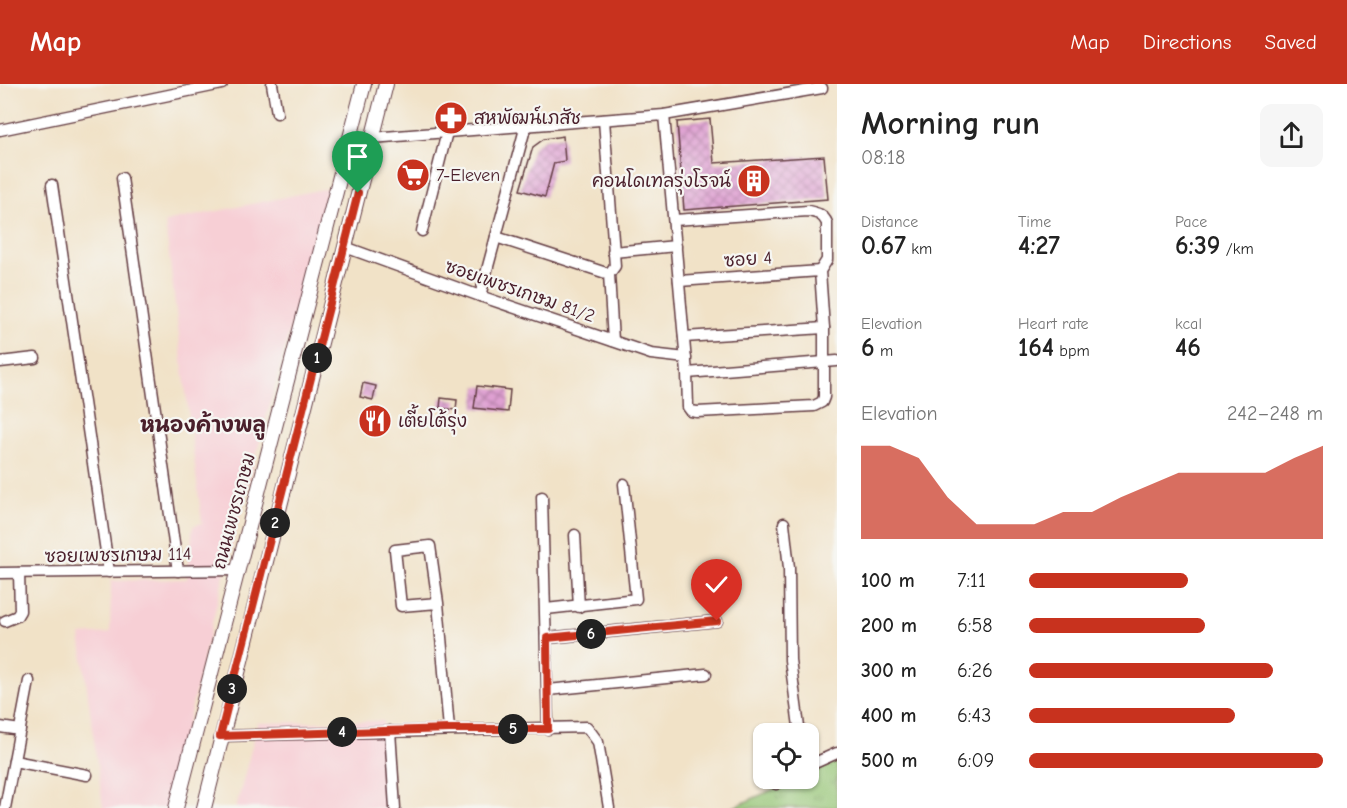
<!DOCTYPE html>
<meta charset="utf-8">
<style>
:root{--surface:#fff;--page:#f6f6f6;--text:#222;--muted:#767676;--accent:#c8321e}
body{margin:0;font-family:"Comic Neue","Playpen Sans Thai",sans-serif;background:var(--page);color:var(--text);height:100vh;display:flex;flex-direction:column;font-size:22px;white-space:nowrap}
*{box-sizing:border-box;margin:0}
p{font-size:20px;color:var(--muted)}
.icon{flex:none;width:33px;height:33px;fill:none;stroke:currentColor;stroke-width:2;stroke-linecap:round;stroke-linejoin:round}
.map{position:relative;flex:1;overflow:hidden}
.side{display:flex;flex-direction:column;background:var(--surface);width:510px}
.side>*{flex:none}
.tools{position:absolute;left:753px;top:639px;display:grid;gap:12px}
.tools a{display:grid;place-items:center;width:66px;height:66px;border-radius:12px;background:var(--surface);box-shadow:0 2px 4px #0004;font-size:30px}
.pin{position:absolute;display:grid;place-items:center;width:51px;height:51px;color:#fff;margin:-62px -26px;border-radius:50% 50% 50% 0;rotate:-45deg;box-shadow:0 0 6px #0007}
.pin .icon{rotate:45deg}
.km{position:absolute;width:30px;height:30px;margin:-15px;border-radius:50%;background:#222;color:#fff;font-size:16px;line-height:30px;text-align:center}
.round{display:grid;place-items:center;flex:none;width:63px;height:63px;border-radius:12px;background:var(--page)}
.overview{display:flex;align-items:center;justify-content:space-between;height:102px;padding:0 24px}
h1{font-size:33px;font-weight:700;line-height:45px}
.figures{display:grid;grid-template-columns:repeat(3,1fr);gap:9px;height:102px;padding:6px 24px}
.figures div{display:grid;align-content:center}
.figures b{font-size:26px;font-weight:700}
.figures small{font-size:16px;font-weight:400}
.figures p{font-size:16px}
.chart{height:168px;padding:12px 24px}
.chart p{display:flex;justify-content:space-between}
.chart svg{width:100%;height:108px;margin-top:6px;fill:var(--accent);opacity:.7}
ul{padding:0 24px;list-style:none;font-size:20px}
li{display:grid;grid-template-columns:96px 72px 1fr;align-items:center;height:45px}
li i{height:15px;border-radius:8px;background:var(--accent)}
header{display:flex;align-items:center;gap:36px;box-sizing:border-box;height:84px;padding:0 30px;background:var(--accent);color:#fff}
header strong{font-size:28px}
nav{display:flex;gap:33px;margin-inline-start:auto;font-size:21px}
main{display:flex;flex:1;min-height:0}
.map>svg:first-child{display:block}
.built{fill:#f7cfd5}
.grass{fill:url(#grass-tufts);stroke:#6f724f;stroke-width:1.5}
.building{fill:url(#building-cross-hatch)}
.lines{fill:none;stroke-linecap:round;stroke-linejoin:round}
.minor-casing{stroke:#633c42;stroke-width:13}
.major-casing{stroke:#633c42;stroke-width:16}
.minor{stroke:#fff;stroke-width:10}
.major{stroke:#fff;stroke-width:14}
.route-casing{stroke:#fff;stroke-width:12}
.route{stroke:#c8321e;stroke-width:8}
.labels{text-anchor:middle;stroke-width:4.5;stroke-linejoin:round;paint-order:stroke}
.poi-label{font-size:18px;fill:#4a1f2b;stroke:#f6f6f2;text-anchor:start}
.street-label{font-size:18px;fill:#4a1f2b;stroke:#f6f6f2}
.quarter-label{font-size:21px;font-weight:bold;fill:#4a1f2b;stroke:#f6f6f2}
</style>
<header>
<strong>Map</strong>
<nav><a>Map</a><a>Directions</a><a>Saved</a></nav>
</header>
<main>
<div class="map">
<svg width="837" height="724" viewBox="0 0 837 724">
<defs>
<pattern id="grass-tufts" width="24" height="20" patternUnits="userSpaceOnUse" patternTransform="scale(1.5)"><rect width="24" height="20" fill="#94c473"/><path d="M3 7l-1-3M5 7V3M7 7l1-3M15 17l-1-3M17 17v-4M19 17l1-3" fill="none" stroke="#7b9f5f"/></pattern>
<pattern id="building-cross-hatch" width="8" height="8" patternUnits="userSpaceOnUse" patternTransform="scale(1.5)"><rect width="8" height="8" fill="#dfa0d2"/><path d="M0 0l8 8M0 8l8-8" fill="none" stroke="#b782ab"/></pattern>
</defs>
<rect width="100%" height="100%" fill="#f6f6f2"/>
<filter id="ink" filterUnits="userSpaceOnUse"><feTurbulence type="fractalNoise" baseFrequency=".0167" numOctaves="2"/><feDisplacementMap in="SourceGraphic" scale="12" xChannelSelector="R" yChannelSelector="G"/><feConvolveMatrix kernelMatrix="1 2 1 2 8 2 1 2 1" color-interpolation-filters="sRGB"/></filter>
<filter id="wash" filterUnits="userSpaceOnUse"><feTurbulence type="fractalNoise" baseFrequency=".008" numOctaves="4" result="noise"/><feDisplacementMap in="SourceGraphic" scale="24" xChannelSelector="R" yChannelSelector="G"/><feGaussianBlur stdDeviation="1.35" result="paint"/><feColorMatrix in="noise" values="0 0 0 0 0 0 0 0 0 0 0 0 0 0 0 0 0 1.4 0 .05"/><feComposite in="paint" operator="in"/></filter>
<g filter="url(#wash)">
<rect width="100%" height="100%" fill="#f1e2c7"/>
<g class="built">
<polygon points="328,104 223,495 167,724 103,724 80,551 110,549 111,497 187,495 193,442 202,439 165,138"/>
<polygon points="383,637 389,724 236,724 258,639"/>
</g>
<polygon class="grass" points="837,675 837,724 732,724 796,695 808,694 809,689"/>
<g id="blocks">
<g class="building">
<polygon points="710,35 714,79 824,72 828,115 684,126 677,38"/>
<polygon points="563,52 565,77 554,79 545,113 520,106 533,63 544,55"/>
<polygon points="363,299 376,302 373,316 360,313"/>
<polygon points="477,302 510,306 508,328 474,324"/>
<polygon points="441,314 457,316 456,326 440,324"/>
</g>
</g>
</g>
<g filter="url(#ink)">
<use href="#blocks" fill-opacity="0" stroke="#633c42" stroke-width="1.5"/>
<g class="lines">
<defs>
<g id="minor">
<polyline points="272,0 277,29"/>
<path d="M664 31 687 289 688 323 691 327 697 328 814 322 822 318 824 313V244L820 187 827 176V139C823 130 817 129 808 127L674 136"/>
<polyline points="604,36 615,182 609,190 613,257"/>
<polyline points="0,46 222,0"/>
<polyline points="372,54 664,31 822,4"/>
<polyline points="122,94 178,487"/>
<polyline points="52,101 109,488"/>
<polyline points="422,147 447,48"/>
<polyline points="496,153 609,190"/>
<polyline points="345,163 480,212 651,270 686,274"/>
<polyline points="613,168 676,162"/>
<polyline points="679,197 820,187"/>
<polyline points="480,212 526,41"/>
<polyline points="684,253 824,244"/>
<polyline points="0,278 35,274"/>
<polyline points="687,289 837,277"/>
<polyline points="542,413 548,645"/>
<polyline points="784,439 789,484 790,576 800,650"/>
<polyline points="575,451 579,523"/>
<polyline points="0,489 237,486"/>
<polyline points="438,519 401,522 395,466 430,462 438,519 449,645"/>
<polyline points="546,525 636,515 624,400"/>
<polyline points="5,537 17,532 20,527 19,489"/>
<polyline points="547,554 717,537"/>
<polyline points="548,606 706,590"/>
<polyline points="0,643 20,646"/>
<polyline points="390,647 395,724"/>
<polyline points="221,652 587,643 598,658 609,724"/>
<polyline points="14,677 87,691"/>
<polyline points="808,682 837,669"/>
<polyline points="776,700 786,694"/>
<polyline points="5,724 29,597"/>
</g>
<g id="major">
<polyline points="176,724 364,0"/>
<polyline points="204,724 386,0"/>
</g>
</defs>
<use href="#minor" class="minor-casing"/>
<use href="#major" class="major-casing"/>
<use href="#minor" class="minor"/>
<use href="#major" class="major"/>
</g>
</g>
<g class="lines" filter="url(#ink)">
<defs>
<polyline id="route" points="358,109 220,652 449,645 548,645 547,554 717,537"/>
</defs>
<use href="#route" class="route-casing"/>
<use href="#route" class="route"/>
</g>
<defs>
<symbol id="pharmacy-disc" viewBox="-11 -11 22 22"><circle r="9.5" fill="#c8321e" stroke="#f6f6f2"/><path d="M-2-6h4v4h4v4h-4v4h-4v-4h-4v-4h4Z" fill="#fff"/></symbol>
<symbol id="supermarket-disc" viewBox="-11 -11 22 22"><circle r="9.5" fill="#c8321e" stroke="#f6f6f2"/><path d="M-6-5.5h2.5l.6 2H6L4.5 2H-2.5L-4.4-4H-6ZM-1.5 3.2a1.3 1.3 0 1 0 .1 0ZM3 3.2a1.3 1.3 0 1 0 .1 0Z" fill="#fff"/></symbol>
<symbol id="building-disc" viewBox="-11 -11 22 22"><circle r="9.5" fill="#c8321e" stroke="#f6f6f2"/><path d="M-4-6H4V6H1V3H-1V6H-4ZM-2.5-4.3h1.7v1.8h-1.7ZM.8-4.3h1.7v1.8H.8ZM-2.5-1h1.7V.8h-1.7ZM.8-1h1.7V.8H.8Z" fill="#fff"/></symbol>
<symbol id="restaurant-disc" viewBox="-11 -11 22 22"><circle r="9.5" fill="#c8321e" stroke="#f6f6f2"/><path d="M-5-6h1v4h1v-4h1v4h1v-4h1v5L-1.5 .5V6h-2V.5L-5-1ZM5-6V6H3V1.5H1.5Q1.5-4 5-6Z" fill="#fff"/></symbol>
</defs>
<g fill-rule="evenodd">
<use href="#pharmacy-disc" x="432" y="15" width="38" height="38"/>
<use href="#supermarket-disc" x="394" y="72" width="38" height="38"/>
<use href="#building-disc" x="735" y="78" width="38" height="38"/>
<use href="#restaurant-disc" x="356" y="318" width="38" height="38"/>
</g>
<g class="labels">
<g class="poi-label">
<text x="474" y="40">สหพัฒน์เภสัช</text>
<text x="436" y="97">7-Eleven</text>
<text x="731" y="103" text-anchor="end">คอนโดเทลรุ่งโรจน์</text>
<text x="398" y="343">เตี้ยโต้รุ่ง</text>
</g>
<g class="street-label">
<text transform="translate(748 175) rotate(-4)" y="6">ซอย 4</text>
<text transform="translate(520 207) rotate(19)" y="6">ซอยเพชรเกษม 81/2</text>
<text transform="translate(234 427) rotate(-75)" y="6">ถนนเพชรเกษม</text>
<text transform="translate(118 471) rotate(-1)" y="6">ซอยเพชรเกษม 114</text>
</g>
<g class="quarter-label">
<text x="203" y="348">หนองค้างพลู</text>
</g>
</g>
</svg>
<div class="tools">
<a><svg class="icon" aria-label="locate" viewBox="0 0 24 24"><circle cx="12" cy="12" r="6"/><path d="M12 2v4M12 18v4M2 12h4M18 12h4"/></svg></a>
</div>
<div class="pin" style="left:358px;top:109px;background:#1e9e55"><svg class="icon" aria-label="arrive" viewBox="0 0 24 24"><path d="M6 21V4h12l-3 4 3 4H6"/></svg></div>
<div class="pin" style="left:717px;top:537px;background:#d93025"><svg class="icon" aria-label="check" viewBox="0 0 24 24"><path d="M5 12l5 5 9-10"/></svg></div>
<b class="km" style="left:317px;top:274px">1</b>
<b class="km" style="left:275px;top:439px">2</b>
<b class="km" style="left:232px;top:605px">3</b>
<b class="km" style="left:342px;top:648px">4</b>
<b class="km" style="left:513px;top:645px">5</b>
<b class="km" style="left:591px;top:550px">6</b>
</div>
<section class="side">
<div class="overview"><div><h1>Morning run</h1><p>08:18</p></div><a class="round"><svg class="icon" aria-label="share" viewBox="0 0 24 24"><path d="M12 15V3M7 8l5-5 5 5M5 13v7h14v-7"/></svg></a></div>
<div class="figures">
<div><p>Distance</p><b>0.67<small> km</small></b></div>
<div><p>Time</p><b>4:27</b></div>
<div><p>Pace</p><b>6:39<small> /km</small></b></div>
</div>
<div class="figures">
<div><p>Elevation</p><b>6<small> m</small></b></div>
<div><p>Heart rate</p><b>164<small> bpm</small></b></div>
<div><p>kcal</p><b>46</b></div>
</div>
<div class="chart"><p><span>Elevation</span>242–248 m</p>
<svg viewBox="0 0 160 44" preserveAspectRatio="none"><path d="M0 44V6L10 6L20 11L30 27L40 38L50 38L60 38L70 33L80 33L90 27L100 22L110 17L120 17L130 17L140 17L150 11L160 6V44z"/></svg>
</div>
<ul>
<li><b>100 m</b>7:11<i style="width:54%"></i></li>
<li><b>200 m</b>6:58<i style="width:60%"></i></li>
<li><b>300 m</b>6:26<i style="width:83%"></i></li>
<li><b>400 m</b>6:43<i style="width:70%"></i></li>
<li><b>500 m</b>6:09<i style="width:100%"></i></li>
</ul>
</section>
</main>
